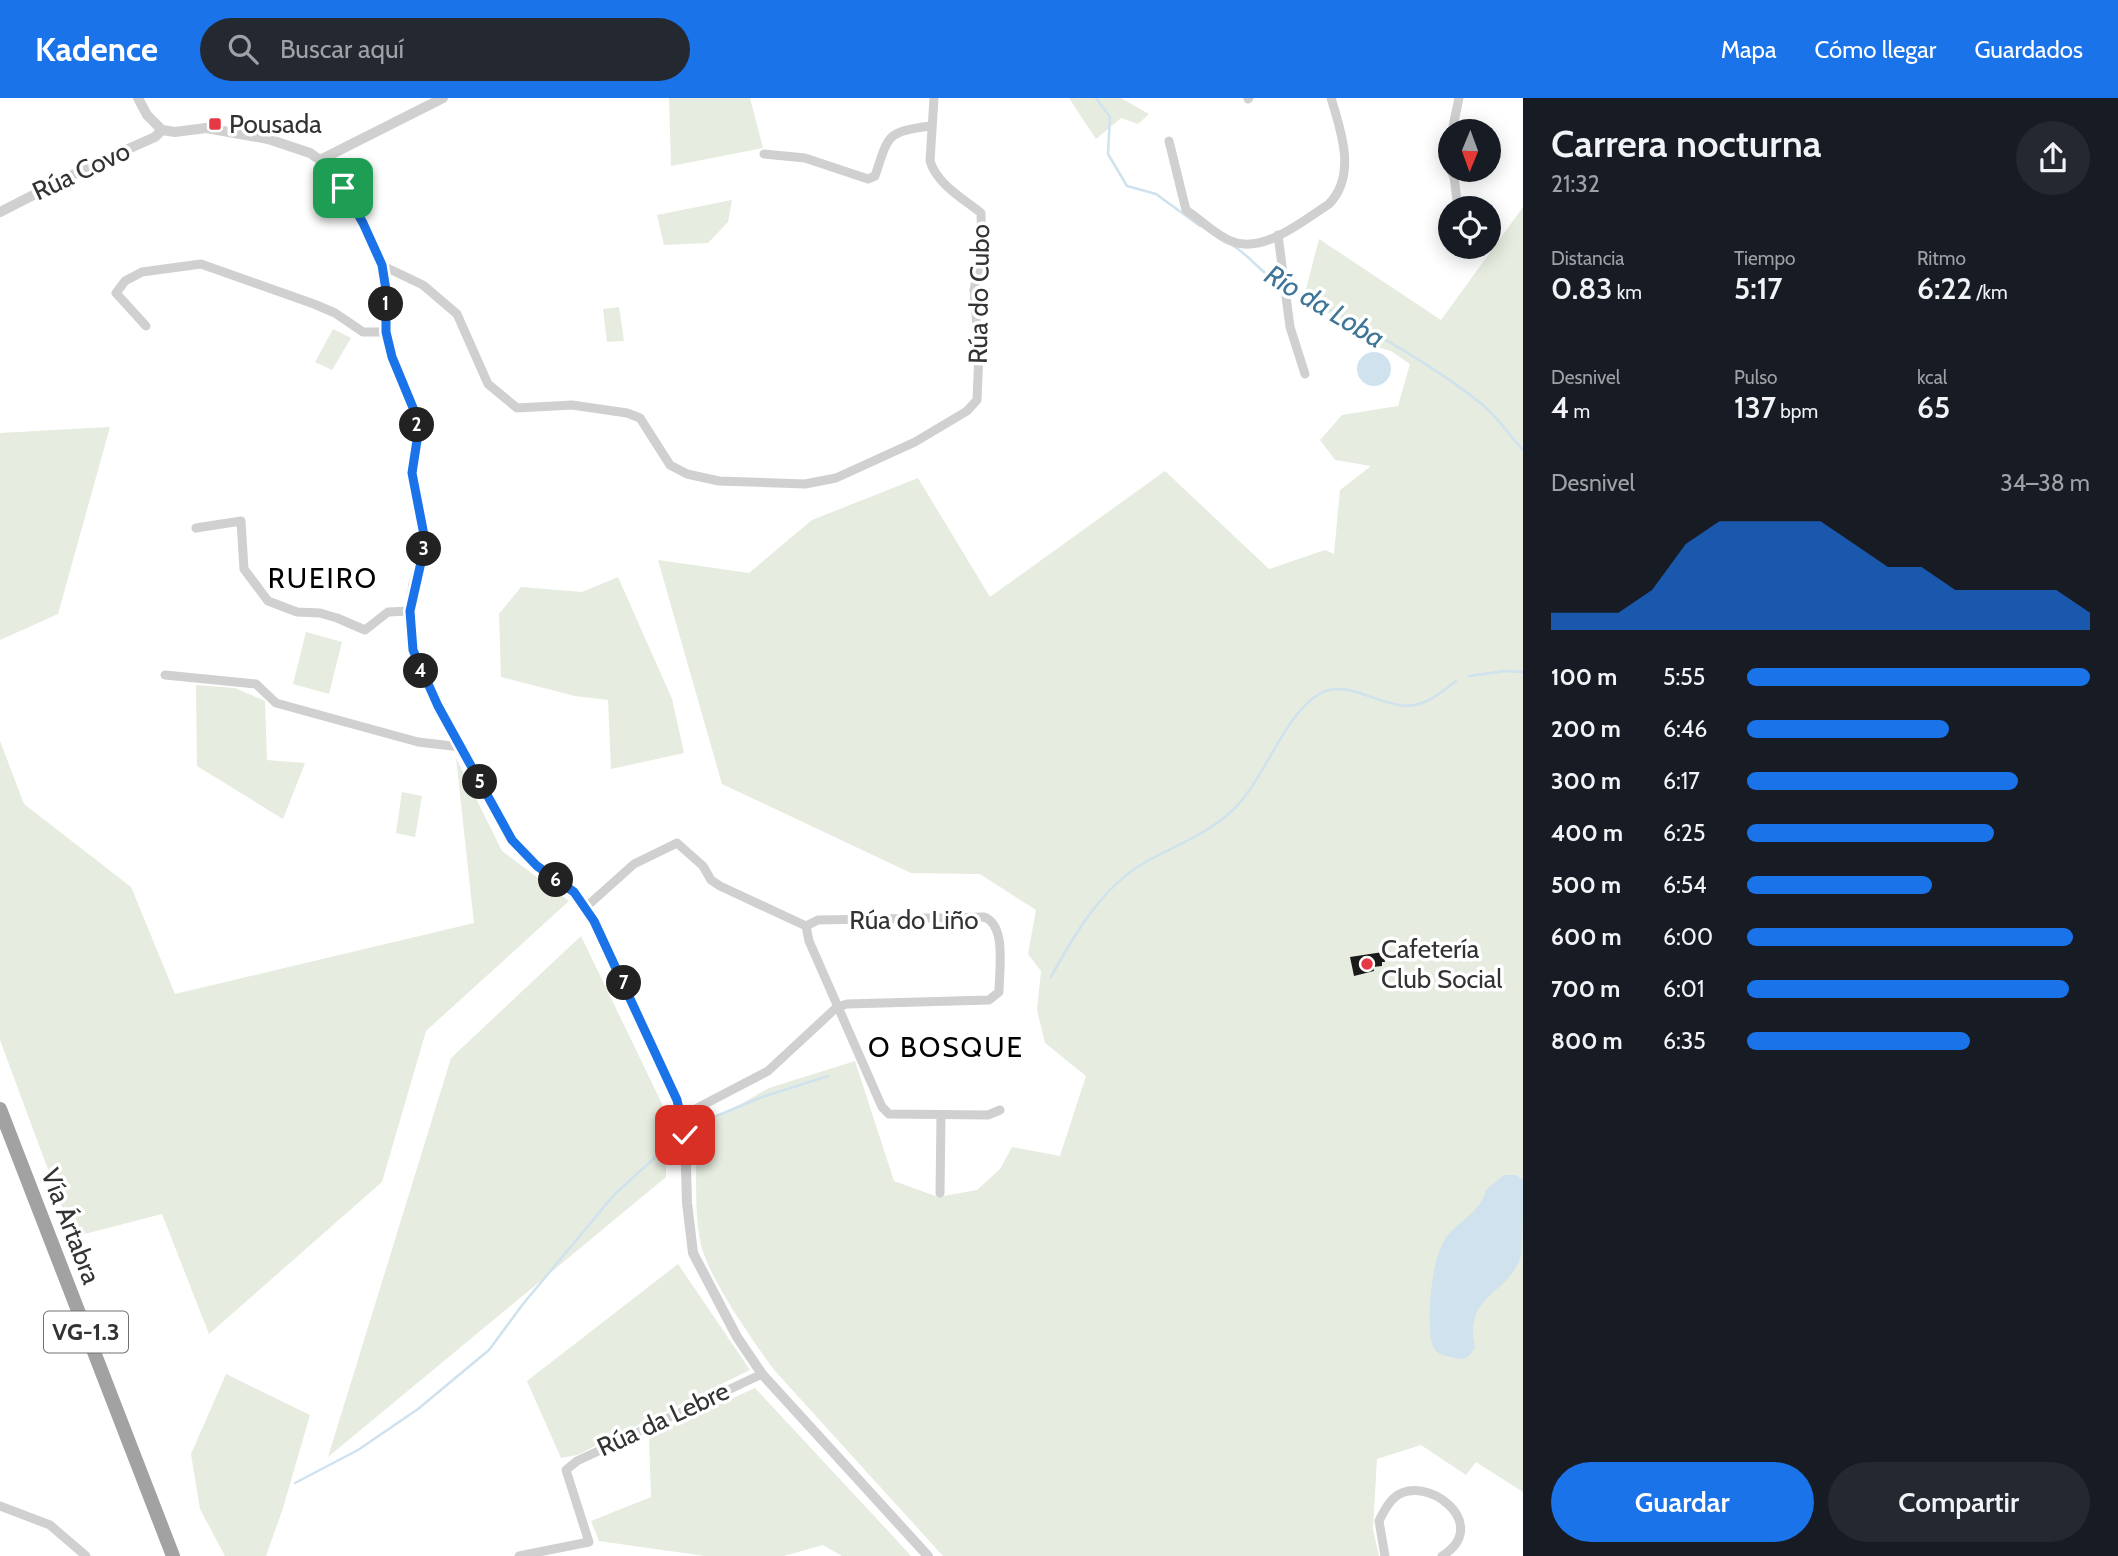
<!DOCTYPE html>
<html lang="es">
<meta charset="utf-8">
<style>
:root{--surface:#171b24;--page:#242831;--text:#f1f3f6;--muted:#9ea1a6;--accent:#1a73e8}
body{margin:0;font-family:Cabin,sans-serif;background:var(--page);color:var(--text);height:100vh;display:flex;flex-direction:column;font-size:26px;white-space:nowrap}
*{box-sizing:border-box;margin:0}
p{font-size:23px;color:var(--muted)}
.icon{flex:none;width:38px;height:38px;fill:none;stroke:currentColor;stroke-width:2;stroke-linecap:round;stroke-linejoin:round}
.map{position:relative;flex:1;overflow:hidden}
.drawer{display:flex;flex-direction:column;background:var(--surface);width:595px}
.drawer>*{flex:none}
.needle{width:46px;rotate:181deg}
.buttons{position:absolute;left:1438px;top:21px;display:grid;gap:14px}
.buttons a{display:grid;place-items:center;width:63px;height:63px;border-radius:50%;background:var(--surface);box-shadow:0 4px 18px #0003;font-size:35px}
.pin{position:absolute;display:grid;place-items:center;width:60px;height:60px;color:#fff;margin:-30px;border-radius:14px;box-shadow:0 4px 10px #0006}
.km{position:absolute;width:35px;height:35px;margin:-18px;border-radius:50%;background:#222;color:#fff;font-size:19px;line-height:35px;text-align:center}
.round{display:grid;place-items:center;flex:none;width:74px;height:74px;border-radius:37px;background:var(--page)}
.headline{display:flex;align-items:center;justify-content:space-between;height:119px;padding:0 28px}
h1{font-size:38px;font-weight:600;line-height:52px}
.metrics{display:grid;grid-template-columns:repeat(3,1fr);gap:10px;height:119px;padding:7px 28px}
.metrics div{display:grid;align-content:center}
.metrics b{font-size:30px;font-weight:600}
.metrics small{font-size:19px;font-weight:400}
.metrics p{font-size:19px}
.chart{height:196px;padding:14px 28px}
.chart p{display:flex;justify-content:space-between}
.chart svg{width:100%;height:126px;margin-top:7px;fill:var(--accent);opacity:.7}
.primary-button{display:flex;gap:14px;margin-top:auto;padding:14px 28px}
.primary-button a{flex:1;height:80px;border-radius:42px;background:var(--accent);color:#fff;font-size:28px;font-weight:600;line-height:80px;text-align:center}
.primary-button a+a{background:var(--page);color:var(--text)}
ul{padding:0 28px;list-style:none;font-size:23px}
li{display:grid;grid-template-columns:112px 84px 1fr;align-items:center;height:52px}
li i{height:18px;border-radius:9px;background:var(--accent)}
header{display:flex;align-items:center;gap:42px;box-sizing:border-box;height:98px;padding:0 35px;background:var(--accent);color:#fff}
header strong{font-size:33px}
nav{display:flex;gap:38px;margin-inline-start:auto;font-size:24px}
.search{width:490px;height:63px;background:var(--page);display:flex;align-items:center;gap:18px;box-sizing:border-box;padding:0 24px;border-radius:38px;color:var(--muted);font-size:26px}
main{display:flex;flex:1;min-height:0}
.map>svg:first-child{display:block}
.green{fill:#e6ecdf}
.water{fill:#cfe2ee}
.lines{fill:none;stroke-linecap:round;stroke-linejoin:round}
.stream{stroke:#cfe2ee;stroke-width:2.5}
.building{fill:#1a1a1a}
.minor{stroke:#d0d0d0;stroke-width:9}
.tertiary{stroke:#d0d0d0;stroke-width:10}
.trunk{stroke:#a2a2a2;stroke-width:14}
.route-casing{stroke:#fff;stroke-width:14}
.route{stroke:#1a73e8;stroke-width:9}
.poi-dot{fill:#e63946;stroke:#fff;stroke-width:2.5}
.labels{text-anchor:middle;stroke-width:7;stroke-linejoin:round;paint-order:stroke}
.shield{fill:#fff;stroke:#707070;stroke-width:2}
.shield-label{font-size:24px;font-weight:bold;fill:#333}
.poi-label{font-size:26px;fill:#333;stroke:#fff;text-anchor:start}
.street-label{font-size:26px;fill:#333;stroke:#fff}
.water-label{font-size:28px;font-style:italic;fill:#3f7597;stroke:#fff}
.neighbourhood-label{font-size:28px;letter-spacing:2px;fill:#000;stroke:#fff}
</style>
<header>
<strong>Kadence</strong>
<div class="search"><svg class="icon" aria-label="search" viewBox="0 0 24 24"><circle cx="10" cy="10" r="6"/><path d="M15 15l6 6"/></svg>Buscar aquí</div>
<nav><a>Mapa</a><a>Cómo llegar</a><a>Guardados</a></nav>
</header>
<main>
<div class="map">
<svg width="1523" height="1458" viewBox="0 0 1523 1458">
<rect width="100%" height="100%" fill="#fff"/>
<g class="green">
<polygon points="669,0 750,0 763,50 671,68"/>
<polygon points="1069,0 1121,0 1149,16 1138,26 1121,20 1096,41"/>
<polygon points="732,102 728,124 708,145 664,147 657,117"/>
<path d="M1523 109V1394L1476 1364 1466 1377 1421 1347 1377 1361 1373 1431 1379 1458H943L775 1273C754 1245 709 1180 701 1147 693 1110 698 1069 695 1032L769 990 855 963 894 1083 938 1099 977 1092 1000 1071 1012 1049 1060 1058 1086 978 1045 945 1037 912 1041 873 1028 856 1036 812 980 776 911 775 722 686 658 462 749 475 812 422 918 380 990 499 1165 373 1269 471 1325 452 1334 456 1340 392 1371 368 1335 362 1320 342 1342 317 1398 308 1410 266 1391 253 1370 247 1335 217 1302 207 1319 141 1441 222Z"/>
<polygon points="619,209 624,243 607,244 603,211"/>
<polygon points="333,231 351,240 332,272 315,264"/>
<polygon points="110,329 58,516 0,542 0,335"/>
<polygon points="618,479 672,601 684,655 611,671 608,602 575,598 501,579 499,516 521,489 582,494"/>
<polygon points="306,534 342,544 329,596 293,586"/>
<polygon points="196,587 235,590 265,603 267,662 305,665 283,721 197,668"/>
<polygon points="0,643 24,706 131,789 175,896 474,825 456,660 502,753 569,803 426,933 382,1084 209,1236 162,1116 73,1139 0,942"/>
<polygon points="402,694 422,698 415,739 396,735"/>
<polygon points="581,838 666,1014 666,1079 328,1359 451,960"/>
<polygon points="678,1166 750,1272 577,1357 561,1360 527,1283"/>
<polygon points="226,1276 310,1317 283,1410 266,1458 225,1458 200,1411 191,1356"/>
<polygon points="755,1290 890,1435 911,1458 842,1458 823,1447 784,1458 705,1458 599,1443 591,1423 651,1399 649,1338"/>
</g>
<g class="water">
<circle cx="1374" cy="271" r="17"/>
<path d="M1504 1077H1516L1523 1082C1523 1105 1523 1135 1521 1158 1508 1198 1463 1196 1475 1249 1470 1258 1466 1263 1455 1260 1448 1259 1440 1257 1435 1252 1425 1239 1431 1177 1437 1161 1439 1153 1443 1143 1448 1137 1461 1122 1482 1112 1486 1092Z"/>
</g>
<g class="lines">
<g class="stream">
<polyline points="1096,0 1110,19 1108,56 1127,88 1156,96 1200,128"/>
<path d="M1232 147C1252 159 1261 176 1281 186"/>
<path d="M1287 189C1354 224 1425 260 1484 308 1498 320 1510 338 1523 352"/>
<polyline points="1469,578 1505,573 1523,574"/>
<path d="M1051 879C1075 835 1103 787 1149 762 1177 747 1208 735 1232 713 1265 682 1284 615 1321 595 1350 580 1385 613 1415 607 1431 604 1444 592 1456 583"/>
<polyline points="702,1024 762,999 828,978"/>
<polyline points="295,1385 358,1352 418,1311 489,1252 523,1206 613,1098 676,1040"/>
</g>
</g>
<polygon class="building" points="1383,854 1385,864 1382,864 1382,868 1373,869 1374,873 1354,878 1350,859"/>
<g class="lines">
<g class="minor">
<polyline points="1248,1 1249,0"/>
<polyline points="1452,33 1459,0"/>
<polyline points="1451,42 1446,62 1454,79 1458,110"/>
<path d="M1169 43 1186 112C1200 121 1215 137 1231 143 1263 157 1304 122 1329 106 1357 77 1341 33 1331 0"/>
<path d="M764 56 805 60 868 81 875 78C889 36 886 34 931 28"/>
<polyline points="1278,137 1290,229 1305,276"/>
<path d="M381 167 423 187 457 216 488 286 517 310 572 307 627 315 640 320 670 367 687 376 719 383 805 386 836 380 915 344 967 313 977 302 979 253 974 192 982 153 981 115C962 100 937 86 930 63L934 0"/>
<polyline points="146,228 116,195 125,183 142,174 201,166 314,206 335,215 363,234 386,234"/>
<polyline points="196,430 241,423 244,471 268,503 297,514 320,515 337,520 365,532 388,514 410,513"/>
<polyline points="165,577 256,586 276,605 418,644 461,649"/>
<polyline points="586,809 634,766 677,745 703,768 711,782 720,788 806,828 809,843 882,1009 889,1016 988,1017 1000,1012"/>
<path d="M682 1018 768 973 837 909 847 906 989 902 999 894C999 873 1007 827 984 819L818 822 806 828"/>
<polyline points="940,1095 941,1017"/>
<polyline points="0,1408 50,1427 86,1458"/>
<polyline points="519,1458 589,1444 566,1372 577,1363 762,1276"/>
<path d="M1385 1458 1379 1423C1383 1415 1387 1406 1394 1400 1424 1373 1494 1426 1442 1458"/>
</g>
<g class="tertiary">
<polyline points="138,0 147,17 162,32 175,34 206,30 268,41 310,55 320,62 343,90 363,125 381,167 386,192 386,234 392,259 416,317 417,336 412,375 422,425 424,451 413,488 409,527 413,552 424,579 512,742 537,768 581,802 611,858 677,1002 685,1037 687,1105 693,1155 737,1239 762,1276 928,1458"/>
<polyline points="320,62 443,0"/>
<polyline points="0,114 92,67 155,39 162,32"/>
</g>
<polyline class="trunk" points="0,1011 173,1458"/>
</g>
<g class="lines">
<defs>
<polyline id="route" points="343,90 363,125 382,167 386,192 386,234 392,259 416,317 418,336 412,375 424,437 424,451 410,513 413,552 438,608 512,742 537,768 574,794 594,823 677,1002 685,1037"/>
</defs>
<use href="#route" class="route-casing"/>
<use href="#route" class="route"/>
</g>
<g class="poi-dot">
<rect x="208" y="19" width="14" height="14" rx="3.5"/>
<circle cx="1367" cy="866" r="7"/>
</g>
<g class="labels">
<rect class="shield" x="44" y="1213.5" width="84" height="41" rx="5"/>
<g class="shield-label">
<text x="86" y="1242">VG-1.3</text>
</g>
<g class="poi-label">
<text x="229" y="35">Pousada</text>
<text x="1381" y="860">Cafetería<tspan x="1381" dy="30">Club Social</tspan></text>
</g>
<g class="street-label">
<text transform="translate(81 73) rotate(-25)" y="9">Rúa Covo</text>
<text transform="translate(979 196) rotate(-89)" y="9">Rúa do Cubo</text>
<text x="914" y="831">Rúa do Liño</text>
<text transform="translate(71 1128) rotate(69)" y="9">Vía Ártabra</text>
<text transform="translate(663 1321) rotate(-25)" y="9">Rúa da Lebre</text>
</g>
<g class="water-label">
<text transform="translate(1325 208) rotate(31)" y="10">Río da Loba</text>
</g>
<g class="neighbourhood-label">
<text x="323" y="490">RUEIRO</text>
<text x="946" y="959">O BOSQUE</text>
</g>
</g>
</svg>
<div class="buttons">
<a><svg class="needle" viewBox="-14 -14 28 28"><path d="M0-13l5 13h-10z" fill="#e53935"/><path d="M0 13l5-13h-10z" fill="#9ea1a6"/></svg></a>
<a><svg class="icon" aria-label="locate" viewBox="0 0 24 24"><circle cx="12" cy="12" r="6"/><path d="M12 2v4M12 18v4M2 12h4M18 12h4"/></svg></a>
</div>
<div class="pin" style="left:343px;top:90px;background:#1e9e55"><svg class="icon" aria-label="arrive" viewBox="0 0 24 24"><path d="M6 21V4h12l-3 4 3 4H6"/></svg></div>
<div class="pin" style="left:685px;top:1037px;background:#d93025"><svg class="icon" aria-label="check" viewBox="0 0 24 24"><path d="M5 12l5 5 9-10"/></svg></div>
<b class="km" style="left:386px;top:206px">1</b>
<b class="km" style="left:417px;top:327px">2</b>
<b class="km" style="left:424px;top:451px">3</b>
<b class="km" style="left:421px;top:573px">4</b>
<b class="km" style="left:480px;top:684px">5</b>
<b class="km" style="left:556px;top:782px">6</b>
<b class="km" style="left:624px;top:885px">7</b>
</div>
<section class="drawer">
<div class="headline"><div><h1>Carrera nocturna</h1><p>21:32</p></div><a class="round"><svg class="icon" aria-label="share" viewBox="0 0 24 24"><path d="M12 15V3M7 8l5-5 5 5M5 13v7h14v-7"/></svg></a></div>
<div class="metrics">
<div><p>Distancia</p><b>0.83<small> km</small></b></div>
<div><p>Tiempo</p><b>5:17</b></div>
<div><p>Ritmo</p><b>6:22<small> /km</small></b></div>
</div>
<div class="metrics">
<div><p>Desnivel</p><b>4<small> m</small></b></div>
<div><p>Pulso</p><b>137<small> bpm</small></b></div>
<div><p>kcal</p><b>65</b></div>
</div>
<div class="chart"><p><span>Desnivel</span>34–38 m</p>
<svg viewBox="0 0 160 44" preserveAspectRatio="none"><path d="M0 44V38L10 38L20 38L30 30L40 14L50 6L60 6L70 6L80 6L90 14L100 22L110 22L120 30L130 30L140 30L150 30L160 38V44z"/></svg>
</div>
<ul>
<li><b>100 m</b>5:55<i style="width:100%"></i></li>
<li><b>200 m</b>6:46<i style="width:59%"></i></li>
<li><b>300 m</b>6:17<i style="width:79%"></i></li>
<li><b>400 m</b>6:25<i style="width:72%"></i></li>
<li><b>500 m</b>6:54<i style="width:54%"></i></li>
<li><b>600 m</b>6:00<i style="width:95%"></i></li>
<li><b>700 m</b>6:01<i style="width:94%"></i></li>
<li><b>800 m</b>6:35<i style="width:65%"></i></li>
</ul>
<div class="primary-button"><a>Guardar</a><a>Compartir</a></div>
</section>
</main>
